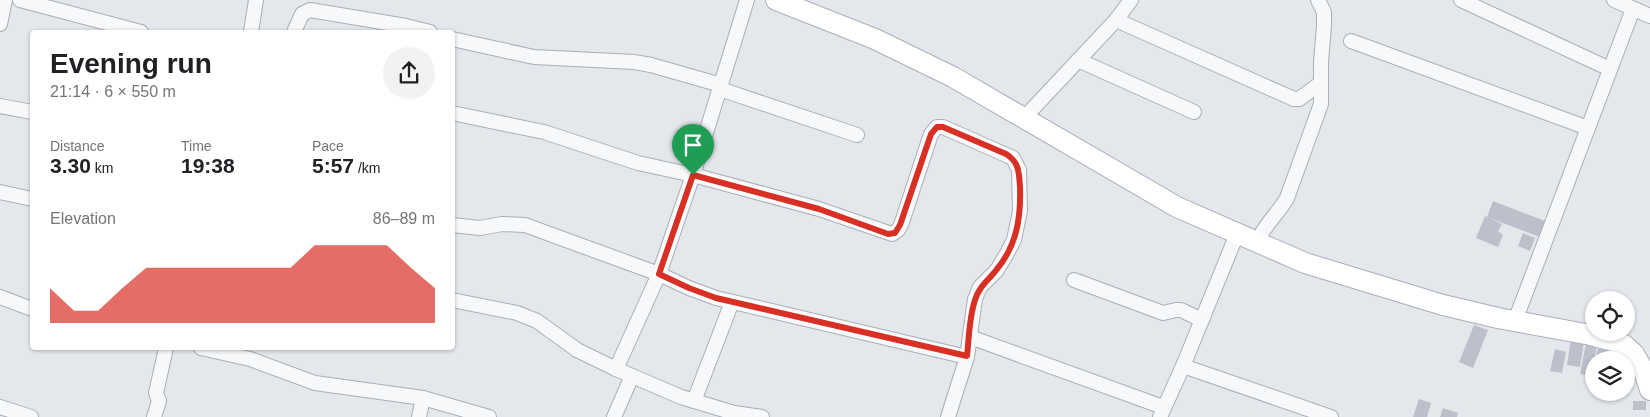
<!DOCTYPE html>
<meta charset="utf-8">
<style>
:root{--surface:#fff;--page:#f2f2f2;--text:#202124;--muted:#757577;--accent:#d93025}
body{margin:0;font-family:Helvetica,sans-serif;background:var(--page);color:var(--text);height:100vh;display:flex;flex-direction:column;font-size:19px;white-space:nowrap}
*{box-sizing:border-box;margin:0}
p{font-size:16px;color:var(--muted)}
.icon{flex:none;width:28px;height:28px;fill:none;stroke:currentColor;stroke-width:2;stroke-linecap:round;stroke-linejoin:round}
.map{position:relative;flex:1;overflow:hidden}
.side{position:absolute;left:30px;top:30px;width:425px;height:320px;display:flex;flex-direction:column;background:var(--surface);border-radius:5px;box-shadow:0 1px 4px #0004}
.side>*{flex:none}
.buttons{position:absolute;left:1585px;top:291px;display:grid;gap:10px}
.buttons a{display:grid;place-items:center;width:50px;height:50px;border-radius:50%;background:var(--surface);box-shadow:0 1px 4px #0004;font-size:25px}
.pin{position:absolute;display:grid;place-items:center;width:42px;height:42px;color:#fff;margin:-51px -21px;border-radius:50% 50% 50% 0;rotate:-45deg;box-shadow:0 0 5px #0007}
.pin .icon{rotate:45deg}
.round{display:grid;place-items:center;flex:none;width:52px;height:52px;border-radius:26px;background:var(--page)}
.summary{display:flex;align-items:center;justify-content:space-between;height:85px;padding:0 20px}
h1{font-size:28px;font-weight:800;line-height:38px}
.metrics{display:grid;grid-template-columns:repeat(3,1fr);gap:8px;height:85px;padding:5px 20px}
.metrics div{display:grid;align-content:center}
.metrics b{font-size:21px;font-weight:800}
.metrics small{font-size:14px;font-weight:400}
.metrics p{font-size:14px}
.chart{height:140px;padding:10px 20px}
.chart p{display:flex;justify-content:space-between}
.chart svg{width:100%;height:90px;margin-top:5px;fill:var(--accent);opacity:.7}
.map>svg:first-child{display:block}
.building{fill:#bbc0ca}
.lines{fill:none;stroke-linecap:round;stroke-linejoin:round}
.street-casing{stroke:#a9aeb7;stroke-width:16}
.secondary-casing{stroke:#a9aeb7;stroke-width:22}
.street{stroke:#f7f8fa;stroke-width:14}
.secondary{stroke:#fff;stroke-width:20}
.route-casing{stroke:#fff;stroke-width:10}
.route{stroke:#d93025;stroke-width:6}
</style>
<div class="map">
<svg width="1650" height="417" viewBox="0 0 1650 417">
<rect width="100%" height="100%" fill="#e4e7ec"/>
<g class="building">
<polygon points="1493,201 1545,221 1540,237 1487,217"/>
<polygon points="1485,216 1502,224 1498,231 1503,235 1498,247 1476,238"/>
<polygon points="1523,233 1535,238 1530,251 1518,246"/>
<polygon points="1474,325 1488,330 1473,368 1459,362"/>
<polygon points="1571,339 1584,341 1580,367 1567,365"/>
<polygon points="1586,343 1597,346 1591,376 1580,374"/>
<polygon points="1598,348 1608,350 1606,360 1595,360"/>
<polygon points="1555,349 1566,352 1562,373 1550,371"/>
<polygon points="1609,353 1623,355 1625,360 1607,360"/>
<polygon points="1626,361 1631,369 1627,389 1626,389"/>
<polygon points="1419,399 1431,403 1427,417 1413,417"/>
<rect x="1633" y="401" width="13" height="9"/>
<polygon points="1443,408 1458,413 1457,417 1440,417"/>
</g>
<g class="lines">
<defs>
<g id="street">
<polyline points="20,0 141,32"/>
<polyline points="1461,0 1610,69"/>
<polyline points="1614,0 1650,16"/>
<polyline points="1116,20 1294,99 1299,99 1321,83"/>
<polyline points="0,24 5,0"/>
<polyline points="251,32 256,0"/>
<polyline points="294,32 302,14 310,10 406,26 430,32"/>
<polyline points="452,39 534,57 634,62 651,65 721,85"/>
<polyline points="1351,41 1588,128"/>
<polyline points="1078,60 1194,112"/>
<polyline points="720,89 857,135"/>
<polyline points="0,106 32,112"/>
<polyline points="452,113 544,132 638,163 693,175 819,209 892,234 898,230 901,225 931,134 937,127 943,127 1013,158 1019,170 1020,211 1014,240 1006,255 997,270 980,287 975,299 967,357 948,417"/>
<polyline points="1024,118 1116,20 1131,0"/>
<polyline points="0,192 32,199"/>
<polyline points="452,225 480,228 502,224 525,225 659,274 689,288 716,298 967,357"/>
<path d="M1257 242C1264 225 1278 214 1287 198L1321 104V62L1324 26V12L1318 0"/>
<polyline points="1074,280 1163,313 1176,310 1181,310 1202,320"/>
<polyline points="0,297 32,309"/>
<polyline points="452,300 517,313 537,321 577,350 616,369 681,397 734,413 762,417"/>
<polyline points="1515,321 1633,9"/>
<polyline points="970,337 1163,407"/>
<polyline points="201,348 250,359 315,383 423,398 489,417"/>
<polyline points="1183,366 1331,417"/>
<polyline points="616,369 659,274 693,175 747,0"/>
<polyline points="694,401 732,302"/>
<polyline points="0,407 31,417"/>
<polyline points="154,417 159,401 156,393 166,348"/>
<polyline points="419,417 423,398"/>
<polyline points="614,417 632,376"/>
<polyline points="1160,417 1183,366 1237,234"/>
</g>
<polyline id="secondary" points="776,0 875,39 953,77 1177,207 1305,263 1443,305 1498,318 1591,335 1617,342 1624,345 1634,354 1644,371 1650,390"/>
</defs>
<use href="#street" class="street-casing"/>
<use href="#secondary" class="secondary-casing"/>
<use href="#street" class="street"/>
<use href="#secondary" class="secondary"/>
</g>
<g class="lines">
<defs>
<path id="route" d="M937 127H943L1006 154C1019 162 1019 172 1020 187 1021 217 1017 245 997 269 989 280 979 286 975 300 969 318 969 338 967 356L716 298 689 288 659 274 693 175 819 209 888 234 895 233 900 225 931 134Z"/>
</defs>
<use href="#route" class="route-casing"/>
<use href="#route" class="route"/>
</g>
</svg>
<div class="buttons">
<a><svg class="icon" aria-label="locate" viewBox="0 0 24 24"><circle cx="12" cy="12" r="6"/><path d="M12 2v4M12 18v4M2 12h4M18 12h4"/></svg></a>
<a><svg class="icon" aria-label="layers" viewBox="0 0 24 24"><path d="M12 4l9 5-9 5-9-5zM3 14l9 5 9-5"/></svg></a>
</div>
<div class="pin" style="left:693px;top:175px;background:#1e9e55"><svg class="icon" aria-label="arrive" viewBox="0 0 24 24"><path d="M6 21V4h12l-3 4 3 4H6"/></svg></div>
<section class="side">
<div class="summary"><div><h1>Evening run</h1><p>21:14 · 6 × 550 m</p></div><a class="round"><svg class="icon" aria-label="share" viewBox="0 0 24 24"><path d="M12 15V3M7 8l5-5 5 5M5 13v7h14v-7"/></svg></a></div>
<div class="metrics">
<div><p>Distance</p><b>3.30<small> km</small></b></div>
<div><p>Time</p><b>19:38</b></div>
<div><p>Pace</p><b>5:57<small> /km</small></b></div>
</div>
<div class="chart"><p><span>Elevation</span>86–89 m</p>
<svg viewBox="0 0 160 44" preserveAspectRatio="none"><path d="M0 44V27L10 38L20 38L30 27L40 17L50 17L60 17L70 17L80 17L90 17L100 17L110 6L120 6L130 6L140 6L150 17L160 27V44z"/></svg>
</div>
</section>
</div>
